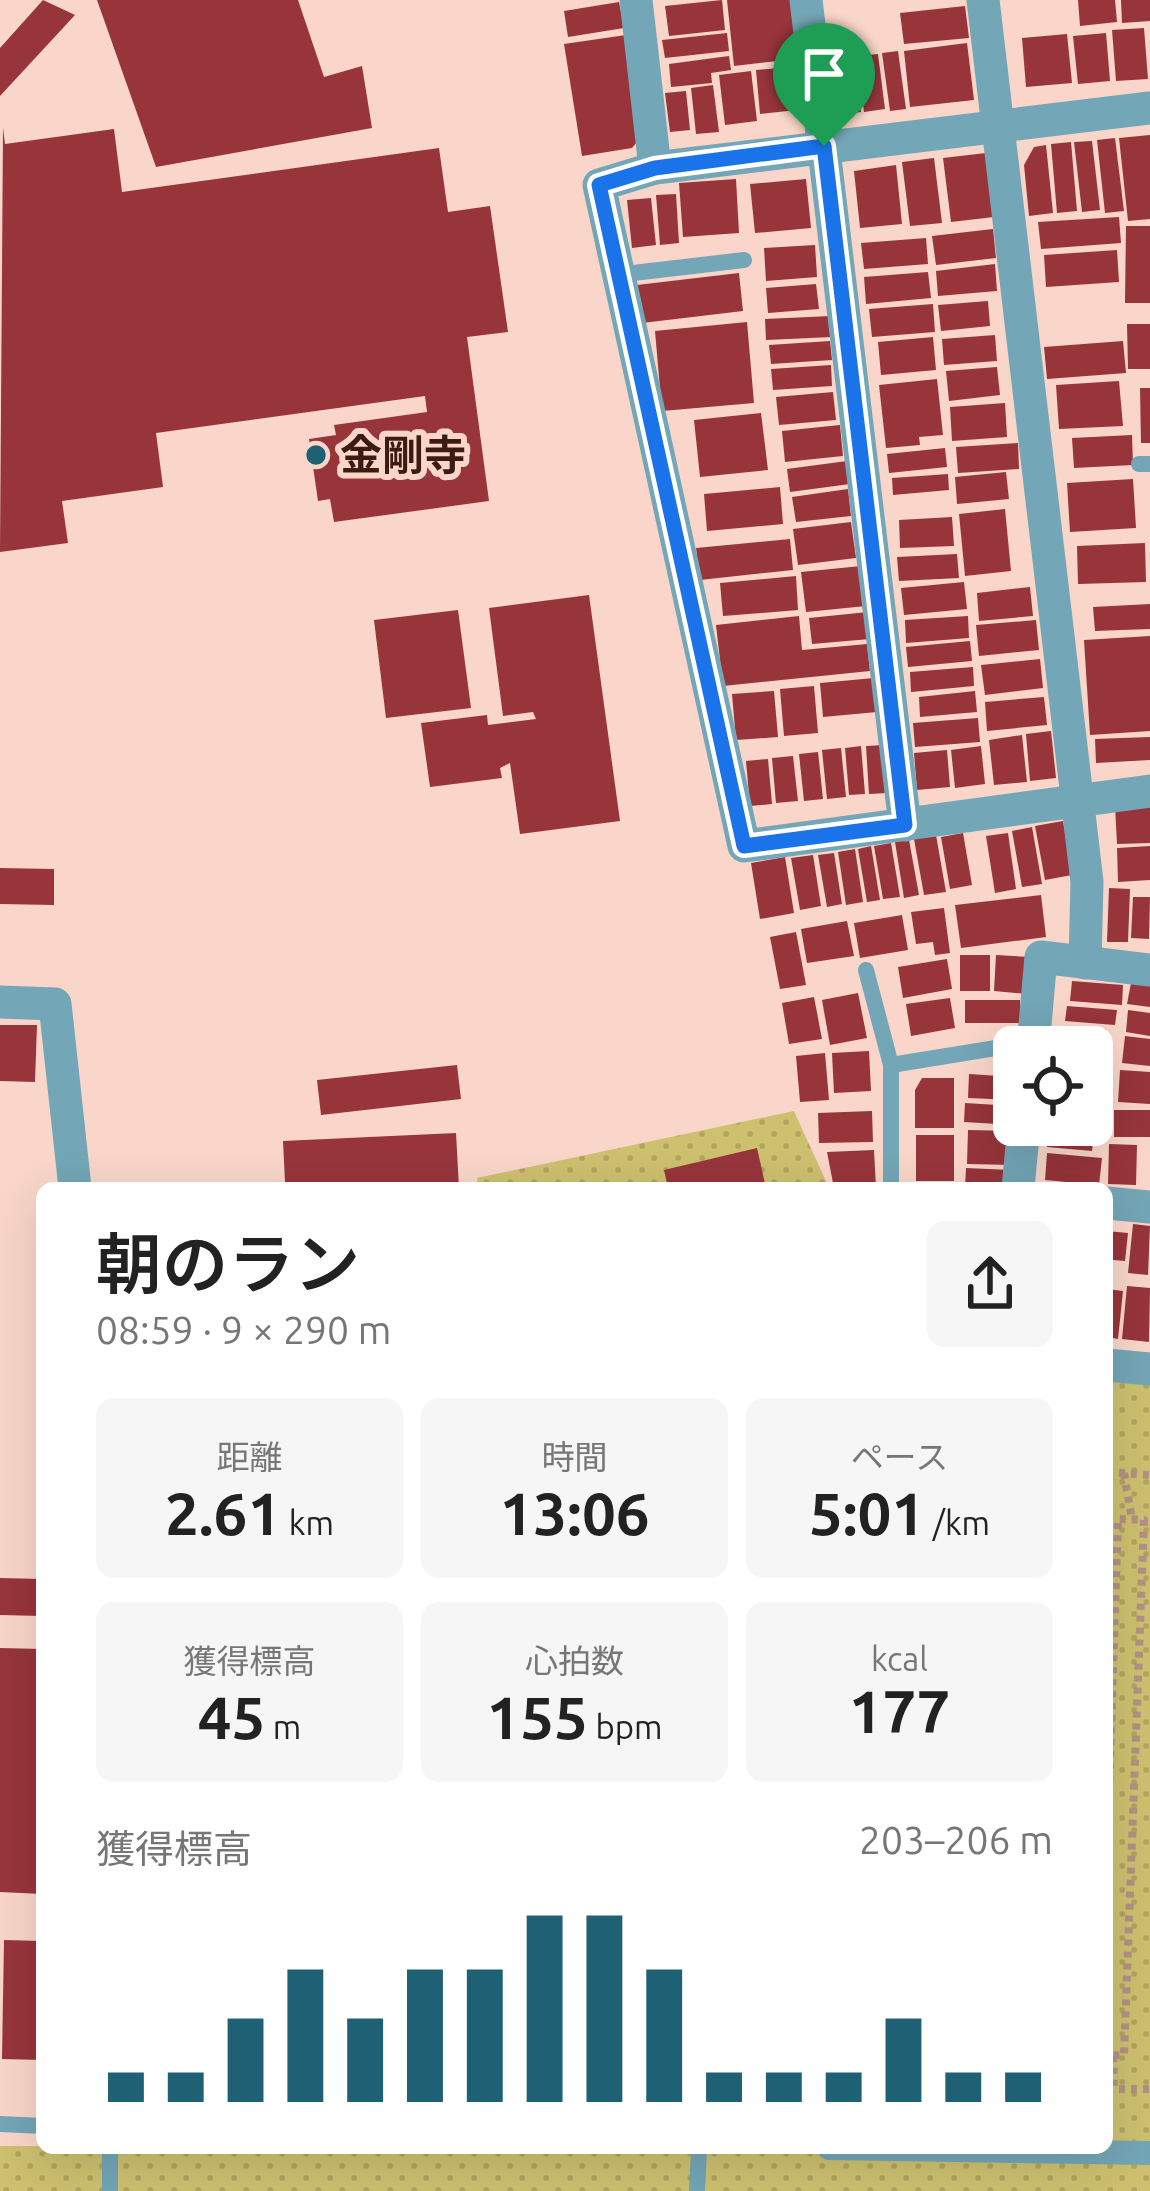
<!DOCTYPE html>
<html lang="ja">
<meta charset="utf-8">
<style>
:root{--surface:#fff;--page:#f6f6f6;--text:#222;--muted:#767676;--accent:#1e6174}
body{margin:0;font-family:Ubuntu,"Noto Sans JP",sans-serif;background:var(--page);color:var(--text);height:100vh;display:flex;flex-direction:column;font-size:45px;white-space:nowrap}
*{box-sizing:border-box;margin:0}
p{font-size:39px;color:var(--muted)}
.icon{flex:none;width:66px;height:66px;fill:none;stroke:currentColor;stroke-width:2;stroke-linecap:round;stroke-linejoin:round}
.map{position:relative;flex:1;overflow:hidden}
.sheet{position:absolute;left:36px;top:1182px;width:1077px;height:972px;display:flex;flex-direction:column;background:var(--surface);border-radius:18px;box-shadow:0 12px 48px #0002}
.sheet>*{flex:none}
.tools{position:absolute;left:993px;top:1026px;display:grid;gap:24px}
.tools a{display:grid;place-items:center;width:120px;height:120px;border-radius:18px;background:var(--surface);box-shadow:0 12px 48px #0002;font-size:60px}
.pin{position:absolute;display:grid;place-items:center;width:102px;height:102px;color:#fff;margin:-123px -51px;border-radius:50% 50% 50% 0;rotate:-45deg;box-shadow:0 0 12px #0007}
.pin .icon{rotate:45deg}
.round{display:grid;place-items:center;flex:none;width:126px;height:126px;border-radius:18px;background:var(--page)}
.overview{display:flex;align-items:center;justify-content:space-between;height:204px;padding:0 60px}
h1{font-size:66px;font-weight:600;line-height:90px}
.stats{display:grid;grid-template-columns:repeat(3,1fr);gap:18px;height:204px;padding:12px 60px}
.stats div{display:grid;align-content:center;border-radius:18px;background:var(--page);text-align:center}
.stats b{font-size:60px;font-weight:600}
.stats small{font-size:33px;font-weight:400}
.stats p{font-size:33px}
.chart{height:336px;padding:24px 60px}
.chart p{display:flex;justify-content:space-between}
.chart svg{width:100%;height:216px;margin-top:12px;stroke:var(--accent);stroke-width:6}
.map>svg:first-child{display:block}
.green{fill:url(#green-dots)}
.building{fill:#97353b}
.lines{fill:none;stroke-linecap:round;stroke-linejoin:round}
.path{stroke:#b39185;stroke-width:8;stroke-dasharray:6 6;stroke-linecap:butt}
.service{stroke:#73a6b6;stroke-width:16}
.pedestrian{stroke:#73a6b6;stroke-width:24}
.minor{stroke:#73a6b6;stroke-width:33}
.route-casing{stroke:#fff;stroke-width:24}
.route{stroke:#1a73e8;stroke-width:15}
.poi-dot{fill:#1e6174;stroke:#f9d6c9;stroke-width:4.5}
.labels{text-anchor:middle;stroke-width:12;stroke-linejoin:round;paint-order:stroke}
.poi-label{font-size:42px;font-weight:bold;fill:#3c1c11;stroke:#f9d6c9;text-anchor:start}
</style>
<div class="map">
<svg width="1150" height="2191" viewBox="0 0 1150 2191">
<defs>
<pattern id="green-dots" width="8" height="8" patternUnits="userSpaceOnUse" patternTransform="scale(3)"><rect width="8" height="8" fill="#cdc06f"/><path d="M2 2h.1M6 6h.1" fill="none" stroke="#b1a45f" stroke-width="1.8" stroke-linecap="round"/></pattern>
</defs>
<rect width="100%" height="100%" fill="#f9d6c9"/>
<g class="green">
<polygon points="794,1111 829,1188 478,1188 477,1178"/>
<polygon points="1107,1375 1150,1380 1150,2191 0,2191 0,2146 1107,2148"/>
</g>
<g class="building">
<polygon points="43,0 75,15 0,96 0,48"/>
<polygon points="97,0 298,0 324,77 362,66 372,128 156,167"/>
<polygon points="722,0 725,30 669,36 665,6"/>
<polygon points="727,0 797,0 804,58 734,66"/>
<polygon points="1078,0 1115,0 1117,22 1080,26"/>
<polygon points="1121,0 1150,0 1150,21 1122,23"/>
<polygon points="619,2 624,28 568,37 564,11"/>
<polygon points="965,6 969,38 904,44 900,13"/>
<polygon points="1144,28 1148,79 1116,81 1112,30"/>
<polygon points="727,33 729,51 665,58 662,40"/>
<polygon points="1106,33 1110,81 1078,84 1073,36"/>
<polygon points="1067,34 1072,83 1026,87 1022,38"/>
<polygon points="626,35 642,136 632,148 582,156 564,44"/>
<polygon points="967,43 974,100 910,107 904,51"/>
<polygon points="898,51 906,109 890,111 882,53"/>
<polygon points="878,54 885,109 864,112 858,56"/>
<polygon points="729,56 731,70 711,73 712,83 671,87 669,64"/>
<polygon points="853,58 861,112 838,115 831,60"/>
<polygon points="801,66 806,109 760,114 756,70"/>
<polygon points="751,71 757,121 725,125 719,75"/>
<polygon points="713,85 719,132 696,134 691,88"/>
<polygon points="686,91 690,130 670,132 665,93"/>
<polygon points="3,128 5,144 114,129 122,192 439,148 448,212 490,206 508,332 467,337 489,501 334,522 330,499 318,501 309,439 336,435 334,425 427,412 425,396 156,433 163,487 62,501 68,543 0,552"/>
<polygon points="1150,135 1150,219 1128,221 1119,138"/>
<polygon points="1115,138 1124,211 1105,213 1097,140"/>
<polygon points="1092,141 1100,210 1082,212 1074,142"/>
<polygon points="1071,142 1077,211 1057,213 1051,144"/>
<polygon points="1046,145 1053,213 1029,216 1024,165 1034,147"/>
<polygon points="986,153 994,217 951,222 943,158"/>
<polygon points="934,158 942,223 910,226 902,162"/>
<polygon points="896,165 902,224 860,228 854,171"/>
<polygon points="736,179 739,233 683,237 679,183"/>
<polygon points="806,179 811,228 755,233 750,184"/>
<polygon points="676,194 679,243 660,245 656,195"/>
<polygon points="651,198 656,245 632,248 627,200"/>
<polygon points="1119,217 1121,243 1041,249 1038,222"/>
<polygon points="1126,226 1150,226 1150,303 1125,303"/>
<polygon points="993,229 996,258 936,265 932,236"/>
<polygon points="926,238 928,264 864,269 861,243"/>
<polygon points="815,245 817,277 766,281 764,248"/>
<polygon points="1117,250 1119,282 1046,287 1044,255"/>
<polygon points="995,264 997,291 938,296 936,271"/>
<polygon points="928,272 931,298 866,304 864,277"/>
<polygon points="739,273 743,311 642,323 637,285"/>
<polygon points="816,284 819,309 768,313 766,288"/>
<polygon points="988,301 990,326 941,331 938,305"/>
<polygon points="933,304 935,332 872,337 869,309"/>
<polygon points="831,316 832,337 766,340 765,319"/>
<polygon points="747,322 754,403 662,411 655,331"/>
<polygon points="1127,324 1150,324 1150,369 1128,369"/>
<polygon points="995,335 997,361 944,365 942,339"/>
<polygon points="933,337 936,370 881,375 878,342"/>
<polygon points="830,341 832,360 771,364 769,345"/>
<polygon points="1123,341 1126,373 1047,379 1044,347"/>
<polygon points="831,365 832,386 773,390 771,369"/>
<polygon points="997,367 1000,395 949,401 946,371"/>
<polygon points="937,379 943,435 919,437 920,445 886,448 879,385"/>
<polygon points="1119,381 1123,426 1059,429 1056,385"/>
<polygon points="1140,388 1150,388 1150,443 1141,443"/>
<polygon points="833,392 836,420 779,425 776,397"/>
<polygon points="1005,403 1007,437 952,441 950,407"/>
<polygon points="761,413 768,470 700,477 694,420"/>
<polygon points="840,425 843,456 785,462 782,431"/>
<polygon points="1132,435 1133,465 1074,468 1072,438"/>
<polygon points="1018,443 1019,469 958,473 956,447"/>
<polygon points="945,448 947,467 889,473 887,454"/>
<polygon points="847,461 850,484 790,492 787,469"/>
<polygon points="1006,472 1009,499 957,504 955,477"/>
<polygon points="948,474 949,490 893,495 892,478"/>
<polygon points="1133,479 1136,528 1070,532 1067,483"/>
<polygon points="780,487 783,524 707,531 704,494"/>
<polygon points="848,489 851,516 796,522 792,497"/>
<polygon points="1005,509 1011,571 965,576 959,514"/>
<polygon points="952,517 954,546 900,548 899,520"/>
<polygon points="851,522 856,558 798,565 793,529"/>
<polygon points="790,539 793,570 700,580 696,548"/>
<polygon points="1145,543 1146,582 1078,584 1077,546"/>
<polygon points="957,554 959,578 899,581 897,557"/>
<polygon points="861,566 866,606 806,612 801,572"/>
<polygon points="796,576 798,610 723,616 720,583"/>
<polygon points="964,582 967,609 904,615 901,588"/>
<polygon points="1030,587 1033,616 979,621 977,593"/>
<polygon points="589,595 620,821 520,834 510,763 500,768 502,778 430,787 421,723 487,715 488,725 536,719 533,712 503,716 489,608"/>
<polygon points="1150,604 1150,629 1095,631 1093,607"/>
<polygon points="458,610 471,708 386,718 374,620"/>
<polygon points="868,612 870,639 812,644 809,618"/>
<polygon points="799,616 802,650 867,644 870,671 723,686 716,625"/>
<polygon points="968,616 969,638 906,643 905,620"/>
<polygon points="1036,620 1039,650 979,656 976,625"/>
<polygon points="1150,636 1150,731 1090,735 1084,640"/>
<polygon points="970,641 972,661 908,667 906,647"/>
<polygon points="1040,659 1043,688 985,695 981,665"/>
<polygon points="973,667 974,686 911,692 910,672"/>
<polygon points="874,678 877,712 823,717 820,683"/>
<polygon points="814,686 818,733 784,736 780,689"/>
<polygon points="774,691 778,737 736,740 732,694"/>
<polygon points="975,691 977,712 920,717 919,697"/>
<polygon points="1044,697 1047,725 987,731 985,702"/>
<polygon points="978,718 980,742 915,747 913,723"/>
<polygon points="1051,731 1056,778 1030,781 1026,734"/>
<polygon points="1022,735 1027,782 994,785 989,740"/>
<polygon points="1150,737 1150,760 1096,763 1095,739"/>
<polygon points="884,745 887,793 869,794 866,746"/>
<polygon points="861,746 865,794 849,795 845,748"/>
<polygon points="981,746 985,784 955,788 951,750"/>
<polygon points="841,748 846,797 827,799 822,750"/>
<polygon points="947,750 950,787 917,790 914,753"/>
<polygon points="818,752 823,799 804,801 799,754"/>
<polygon points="793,756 798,801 776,803 772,758"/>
<polygon points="768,759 772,804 750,806 746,761"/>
<polygon points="1150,805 1150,843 1117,844 1115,806"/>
<polygon points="1063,821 1072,875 1045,880 1035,826"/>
<polygon points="1032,827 1042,884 1022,887 1012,831"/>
<polygon points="963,833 972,885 950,889 941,837"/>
<polygon points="1008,833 1016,889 995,893 986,836"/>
<polygon points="936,835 946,892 924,895 914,839"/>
<polygon points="909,840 919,895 904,898 895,842"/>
<polygon points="891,843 900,897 883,899 874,846"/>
<polygon points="871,846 880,900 867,902 858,849"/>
<polygon points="1150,846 1150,880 1118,882 1117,848"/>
<polygon points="855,849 863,902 846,905 838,852"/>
<polygon points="834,853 842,904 827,907 818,855"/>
<polygon points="813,855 821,906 800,910 791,858"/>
<polygon points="785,857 794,913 760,919 751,863"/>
<polygon points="0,868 54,869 54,905 0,904"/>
<polygon points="1109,888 1130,889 1128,942 1107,942"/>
<polygon points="1041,895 1046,937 961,948 955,905"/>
<polygon points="1133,897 1150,897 1149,939 1131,938"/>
<polygon points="944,908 950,953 935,955 933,942 916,944 911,912"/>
<polygon points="902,915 908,950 860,958 854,923"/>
<polygon points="847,921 854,956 807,963 801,929"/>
<polygon points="796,932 806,985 780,989 770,937"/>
<rect x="960" y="955" width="30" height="36"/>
<polygon points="996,955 1029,957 1027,994 994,991"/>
<polygon points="947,959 952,989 903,998 898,967"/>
<polygon points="1072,981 1123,985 1122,1005 1070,1001"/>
<polygon points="1131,983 1150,986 1150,1007 1127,1004"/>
<polygon points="858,993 867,1038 830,1045 822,1000"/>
<polygon points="814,997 822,1039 789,1044 782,1003"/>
<polygon points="950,998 955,1028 911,1036 906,1004"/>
<rect x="965" y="1000" width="55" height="23"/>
<polygon points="1067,1006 1117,1010 1115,1025 1065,1021"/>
<polygon points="1128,1010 1150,1013 1150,1036 1126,1032"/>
<polygon points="0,1025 37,1025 35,1082 0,1081"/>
<polygon points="1062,1026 1106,1029 1105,1047 1061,1044"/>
<polygon points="1125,1036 1150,1039 1150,1066 1122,1063"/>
<polygon points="869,1051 871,1091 834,1093 832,1053"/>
<polygon points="1092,1052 1102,1053 1098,1112 1092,1111"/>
<polygon points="825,1053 829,1100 800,1102 796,1056"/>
<polygon points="457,1065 461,1099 321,1115 317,1080"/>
<polygon points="1120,1070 1150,1072 1150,1104 1118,1102"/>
<polygon points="969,1074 1014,1077 1014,1100 968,1098"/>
<polygon points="922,1078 954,1078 954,1128 915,1128 915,1090"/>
<polygon points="965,1103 1014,1106 1014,1125 964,1122"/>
<rect x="1114" y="1110" width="36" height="27"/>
<polygon points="872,1111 873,1142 819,1143 818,1113"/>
<polygon points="1050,1125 1095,1125 1092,1151 1047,1147"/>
<polygon points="968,1130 1013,1131 1012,1165 967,1164"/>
<polygon points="456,1133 459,1188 238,1188 285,1182 283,1141"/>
<rect x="916" y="1135" width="38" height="46"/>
<polygon points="1109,1144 1137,1145 1136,1185 1108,1184"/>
<polygon points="757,1148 766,1188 668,1188 664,1170"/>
<polygon points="874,1150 876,1188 834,1188 827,1152"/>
<polygon points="1047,1153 1102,1158 1099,1185 1045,1180"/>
<polygon points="966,1168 1011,1170 1011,1188 965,1188"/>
<polygon points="1133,1224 1150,1226 1148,1275 1128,1273"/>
<polygon points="1107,1231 1128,1233 1125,1261 1113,1260 1110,1286"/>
<polygon points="1127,1286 1150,1288 1149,1342 1122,1339"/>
<polygon points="1107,1289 1123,1291 1118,1339 1107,1337"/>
<polygon points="0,1578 42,1579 42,1616 0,1615"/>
<polygon points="0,1648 42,1649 42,1894 0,1892"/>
<polygon points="4,1940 42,1941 42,2060 2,2059"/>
</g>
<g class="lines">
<g class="path">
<polyline points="1107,1472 1150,1475"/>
<polyline points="1124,1473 1132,1520"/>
<polyline points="1107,1853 1118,1519 1144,1520 1124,2055 1107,2056"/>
<polyline points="1113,2056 1114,2089"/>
<polyline points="1107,2089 1150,2089"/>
</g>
<g class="service">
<polyline points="616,275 744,260"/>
<polyline points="1139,464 1150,464"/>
<polyline points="866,970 891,1065 891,1188"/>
<polyline points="891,1065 1033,1042"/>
<polyline points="0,2124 42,2126"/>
<polyline points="110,2191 110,2148"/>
<polyline points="697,2191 699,2148"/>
</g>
<polyline class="pedestrian" points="829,2148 1150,2153"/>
<g class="minor">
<polyline points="636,0 655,168"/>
<polyline points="806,0 905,825"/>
<polyline points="983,0 1087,882 1085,963"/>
<polyline points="1150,108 655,168 599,185 744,846 1150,791"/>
<polyline points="0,1002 55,1004 75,1188"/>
<polyline points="1033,1047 1041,957 1150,970"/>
<polyline points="1018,1188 1024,1125"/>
<polyline points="1107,1203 1150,1207"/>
<polyline points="1107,1365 1150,1369"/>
</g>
</g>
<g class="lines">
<defs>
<polygon id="route" points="824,146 905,825 744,846 599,185 655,168"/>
</defs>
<use href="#route" class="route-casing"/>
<use href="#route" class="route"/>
</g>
<circle class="poi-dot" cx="316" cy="455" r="12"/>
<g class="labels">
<g class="poi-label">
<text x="340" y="470">金剛寺</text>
</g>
</g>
</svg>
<div class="tools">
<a><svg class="icon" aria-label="locate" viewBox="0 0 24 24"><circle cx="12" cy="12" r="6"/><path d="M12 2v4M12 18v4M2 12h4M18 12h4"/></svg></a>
</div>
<div class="pin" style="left:824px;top:146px;background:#1e9e55"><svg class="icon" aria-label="arrive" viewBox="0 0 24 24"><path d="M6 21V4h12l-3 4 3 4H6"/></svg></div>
<section class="sheet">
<div class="overview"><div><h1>朝のラン</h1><p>08:59 · 9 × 290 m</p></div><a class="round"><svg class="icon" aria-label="share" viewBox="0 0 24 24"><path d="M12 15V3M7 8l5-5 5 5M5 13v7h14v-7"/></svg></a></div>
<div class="stats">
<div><p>距離</p><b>2.61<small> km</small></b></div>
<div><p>時間</p><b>13:06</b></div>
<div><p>ペース</p><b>5:01<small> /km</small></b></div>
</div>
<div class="stats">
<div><p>獲得標高</p><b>45<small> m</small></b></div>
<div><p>心拍数</p><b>155<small> bpm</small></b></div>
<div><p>kcal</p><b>177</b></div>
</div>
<div class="chart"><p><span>獲得標高</span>203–206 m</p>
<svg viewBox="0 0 160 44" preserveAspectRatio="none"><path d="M5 44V38M15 44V38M25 44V27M35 44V17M45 44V27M55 44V17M65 44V17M75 44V6M85 44V6M95 44V17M105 44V38M115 44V38M125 44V38M135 44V27M145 44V38M155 44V38"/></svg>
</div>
</section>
</div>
